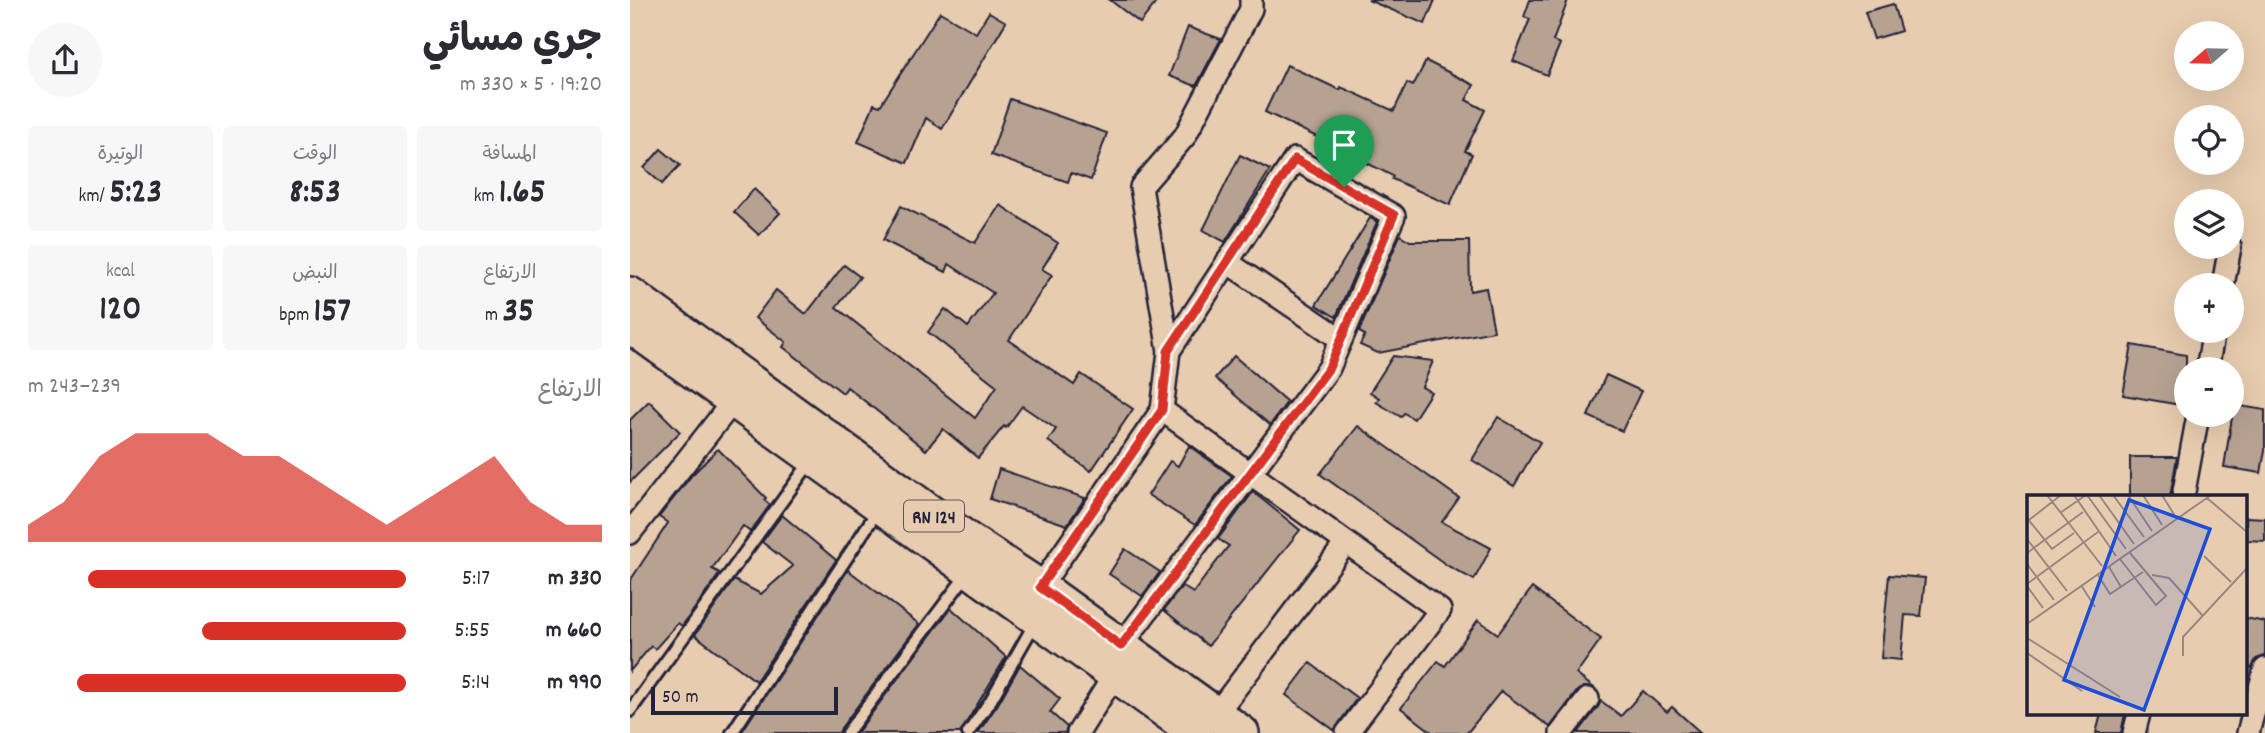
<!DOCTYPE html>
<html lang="ar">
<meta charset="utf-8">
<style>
:root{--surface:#fff;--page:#f7f7f7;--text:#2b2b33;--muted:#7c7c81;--accent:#d93025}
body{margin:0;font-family:Dekko,"Playpen Sans Arabic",sans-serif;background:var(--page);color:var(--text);direction:rtl;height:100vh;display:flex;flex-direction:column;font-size:26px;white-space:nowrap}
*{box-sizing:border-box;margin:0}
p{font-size:23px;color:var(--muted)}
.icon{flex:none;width:38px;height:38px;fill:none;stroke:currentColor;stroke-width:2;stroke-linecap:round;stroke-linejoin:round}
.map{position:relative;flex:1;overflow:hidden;direction:ltr}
.panel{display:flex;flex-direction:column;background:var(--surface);width:630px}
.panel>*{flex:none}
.needle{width:46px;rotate:250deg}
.controls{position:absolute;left:1544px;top:21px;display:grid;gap:14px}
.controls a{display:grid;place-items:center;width:70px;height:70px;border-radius:50%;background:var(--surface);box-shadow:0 7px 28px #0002;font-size:35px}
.scale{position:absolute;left:21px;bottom:18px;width:187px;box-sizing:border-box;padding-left:7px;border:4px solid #22223b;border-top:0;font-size:19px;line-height:24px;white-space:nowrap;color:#22223b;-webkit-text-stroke:5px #e8ccaf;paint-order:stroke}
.pin{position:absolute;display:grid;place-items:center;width:60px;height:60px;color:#fff;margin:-72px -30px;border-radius:50% 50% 50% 0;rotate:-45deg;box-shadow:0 0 7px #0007}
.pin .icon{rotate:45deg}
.round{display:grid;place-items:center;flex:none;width:74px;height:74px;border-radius:37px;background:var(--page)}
.overview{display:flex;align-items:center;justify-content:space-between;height:119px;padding:0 28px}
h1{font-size:38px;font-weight:700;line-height:52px}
.stats{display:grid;grid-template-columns:repeat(3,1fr);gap:10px;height:119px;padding:7px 28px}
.stats div{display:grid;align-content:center;border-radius:7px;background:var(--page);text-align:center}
.stats b{font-size:35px;font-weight:700}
.stats small{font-size:19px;font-weight:400}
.stats p{font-size:19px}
.chart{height:196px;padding:14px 28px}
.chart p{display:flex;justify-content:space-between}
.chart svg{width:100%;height:126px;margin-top:7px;fill:var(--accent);opacity:.7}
ul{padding:0 28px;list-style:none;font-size:23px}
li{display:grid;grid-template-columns:112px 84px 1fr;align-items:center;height:52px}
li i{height:18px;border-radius:9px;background:var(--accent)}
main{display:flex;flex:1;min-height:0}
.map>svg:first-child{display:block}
.building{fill:#b7a292;stroke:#22223b;stroke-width:2}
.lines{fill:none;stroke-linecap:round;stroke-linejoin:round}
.lane-casing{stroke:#22223b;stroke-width:16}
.street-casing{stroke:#22223b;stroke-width:26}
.primary-casing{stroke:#22223b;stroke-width:38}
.lane{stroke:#e8ccaf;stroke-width:10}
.street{stroke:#e8ccaf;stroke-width:21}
.primary{stroke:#e8ccaf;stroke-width:33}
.route-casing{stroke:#fff;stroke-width:14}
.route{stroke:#d93025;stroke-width:9}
.labels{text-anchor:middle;stroke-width:5;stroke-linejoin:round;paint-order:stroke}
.shield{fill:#e8ccaf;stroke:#5d555e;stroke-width:2}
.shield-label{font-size:19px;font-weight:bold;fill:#22223b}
.inset-road{fill:none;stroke:#998881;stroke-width:2}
.view{fill:#1d4ed8;fill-opacity:0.15;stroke:#1d4ed8;stroke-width:3.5}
.inset-edge{fill:none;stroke:#22223b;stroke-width:3.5}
</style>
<main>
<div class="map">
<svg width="1635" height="733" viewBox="0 0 1635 733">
<rect width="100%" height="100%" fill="#e8ccaf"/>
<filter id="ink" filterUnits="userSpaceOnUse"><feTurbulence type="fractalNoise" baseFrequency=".0143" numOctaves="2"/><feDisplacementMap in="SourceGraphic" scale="14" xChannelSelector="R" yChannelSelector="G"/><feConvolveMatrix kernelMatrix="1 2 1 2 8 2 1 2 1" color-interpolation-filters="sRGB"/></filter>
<g filter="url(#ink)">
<g class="building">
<polygon points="480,0 528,0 510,23"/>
<polygon points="738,0 805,0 795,24"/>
<polygon points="900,0 938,0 923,41 930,44 917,75 883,61 900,19 894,17"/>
<polygon points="1263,4 1271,31 1244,39 1235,12"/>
<polygon points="310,12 346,33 359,12 376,22 312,129 296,118 277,163 228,142 244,104 250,106"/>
<polygon points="558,27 591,39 566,86 539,76"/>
<polygon points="796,61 844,85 836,100 855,110 835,151 842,154 820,205 762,179 763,176 713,151 712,153 687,142 689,138 635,112 657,65 710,90 711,87 764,111 777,83 783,86"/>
<polygon points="380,99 477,133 461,180 441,173 438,182 361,155"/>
<polygon points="31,149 50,165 32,184 14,168"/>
<polygon points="610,155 640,170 595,242 573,230"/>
<polygon points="124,189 150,213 129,235 104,212"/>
<polygon points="370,205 428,243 412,269 422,275 379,340 444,385 451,374 503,409 461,471 418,441 426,429 392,406 376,428 374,426 348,458 313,429 296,450 217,387 213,393 153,347 156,342 125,318 146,290 176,314 214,265 230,277 206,307 345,418 367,386 298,332 315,309 338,327 363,293 319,264 316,272 253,240 271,206 345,243"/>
<polygon points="740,218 747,222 706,317 686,305"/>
<polygon points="770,235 780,241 839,241 840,291 856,288 864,331 748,353 730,345 735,335 729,332"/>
<polygon points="1502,345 1556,355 1556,406 1493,395"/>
<polygon points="604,356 657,402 640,425 585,378"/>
<polygon points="763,356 803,361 792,387 801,392 784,419 774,413 771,417 746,402 749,398 740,392"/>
<polygon points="976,375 1011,391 992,431 958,416"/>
<polygon points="19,401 50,432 0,482 0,420"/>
<polygon points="1604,405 1635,410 1635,450 1631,473 1594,467"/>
<polygon points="868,417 910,442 884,486 842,460"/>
<polygon points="728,426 829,498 812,522 861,548 844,580 818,566 690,474"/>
<polygon points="559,446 602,476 565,525 518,495 540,461 548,466"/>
<polygon points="88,449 136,498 134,500 140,505 120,532 113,526 82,569 90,573 52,626 48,623 25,649 21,646 0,671 0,581 38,523 29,517 62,475"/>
<polygon points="1500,457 1547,457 1540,497 1500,497"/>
<polygon points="369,469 455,498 437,525 360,499"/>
<polygon points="623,492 670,530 578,646 534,610 552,586 563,593 597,548 599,546 588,539"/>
<polygon points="152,515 206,560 126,681 65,635 104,580 131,594 163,566 132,542"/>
<polygon points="1616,517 1635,518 1635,541 1616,540"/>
<polygon points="495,549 530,572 512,596 479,574"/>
<polygon points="218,570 289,624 211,728 209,733 111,733"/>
<polygon points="1259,575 1295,578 1291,616 1275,615 1271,660 1251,658"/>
<polygon points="902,588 971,639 946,674 964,688 954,687 948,690 920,727 871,691 837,733 803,733 771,708 808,661 815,666 848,620 868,634"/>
<polygon points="321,608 376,657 330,733 227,733"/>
<polygon points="1616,618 1635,622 1635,656 1626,659 1622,668 1616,666"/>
<polygon points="680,663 727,698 704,730 656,695"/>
<polygon points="390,665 430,699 420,712 437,727 435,733 348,733 368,704"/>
<polygon points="1013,691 1037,712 1042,707 1071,733 948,733 968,707 971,701 991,716"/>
<polygon points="1471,714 1495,714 1491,733 1466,733"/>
</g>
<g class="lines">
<defs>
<g id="lane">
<polyline points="0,711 181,461"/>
<polyline points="102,733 248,510"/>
<polyline points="217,733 338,573"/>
<polyline points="338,733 361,700 406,621"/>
</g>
<g id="street">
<polyline points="597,262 711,339"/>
<polyline points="1593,285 1600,247"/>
<polyline points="539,351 511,187 555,136 621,9 621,0"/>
<polyline points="1577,369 1584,331"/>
<polyline points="532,410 810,610 717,733"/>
<polyline points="1553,497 1568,415"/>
<polyline points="0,533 104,400"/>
<polyline points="410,587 532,410 539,351 665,159 764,216 699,368 491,646"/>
<polyline points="586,714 716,543"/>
<polyline points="448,733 485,674"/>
<polyline points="931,733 958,699"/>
<polyline points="1504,733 1509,714"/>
<polyline points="1618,733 1635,669"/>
</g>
<g id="primary">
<polyline points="0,294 340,541 410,587 612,733"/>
<polyline points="0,326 566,733"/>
</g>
</defs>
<use href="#lane" class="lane-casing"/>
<use href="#street" class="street-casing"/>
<use href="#primary" class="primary-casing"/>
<use href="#lane" class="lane"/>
<use href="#street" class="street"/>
<use href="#primary" class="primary"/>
</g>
</g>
<g class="lines" filter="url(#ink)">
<defs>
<polygon id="route" points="665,159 764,215 699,368 491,646 410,587 532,410 538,351"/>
</defs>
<use href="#route" class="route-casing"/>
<use href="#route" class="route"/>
</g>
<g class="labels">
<rect class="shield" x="274" y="500.5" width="60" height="31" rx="5"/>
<g class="shield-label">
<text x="304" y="523">RN 124</text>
</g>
</g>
<g transform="translate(1397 495)">
<rect width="220" height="220" fill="#e8ccaf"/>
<path class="inset-road" d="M20 0 75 71M47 0 89 61M60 0 99 54M72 0 107 49M86 0 117 42M101 0 125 36M116 0 135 30M135 0 148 21M180 3 221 38M33 18 59 0M0 23 25 54 47 38M2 25 34 0M0 44 40 96M0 58 56 17M177 61 204 87M93 64 129 110 139 101 103 58M0 69 27 105M82 72 94 92M71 80 83 99 116 77M125 80 142 83 175 120M0 89 71 37M54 90 68 112M0 91 16 113M0 129 184 0M0 143 93 202M0 158 55 196M156 161V142L221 72"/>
<path class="view" d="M102 5 183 34 117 215 37 185Z"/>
<rect width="220" height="220" class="inset-edge"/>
</g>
</svg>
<div class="controls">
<a><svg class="needle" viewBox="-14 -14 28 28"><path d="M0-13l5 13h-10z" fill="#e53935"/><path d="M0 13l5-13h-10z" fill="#7c7c81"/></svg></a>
<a><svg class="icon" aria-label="locate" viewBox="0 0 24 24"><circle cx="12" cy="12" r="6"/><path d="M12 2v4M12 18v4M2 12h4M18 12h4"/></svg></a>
<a><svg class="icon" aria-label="layers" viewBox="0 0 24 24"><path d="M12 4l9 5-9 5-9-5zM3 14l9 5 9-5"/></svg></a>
<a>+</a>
<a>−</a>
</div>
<div class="scale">50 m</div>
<div class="pin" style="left:714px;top:187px;background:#1e9e55"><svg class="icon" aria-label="arrive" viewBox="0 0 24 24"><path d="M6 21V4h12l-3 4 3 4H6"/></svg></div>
</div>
<section class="panel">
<div class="overview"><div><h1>جري مسائي</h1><p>19:20 · 5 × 330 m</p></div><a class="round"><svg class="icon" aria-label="share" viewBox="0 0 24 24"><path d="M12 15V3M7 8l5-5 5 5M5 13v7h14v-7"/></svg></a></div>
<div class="stats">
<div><p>المسافة</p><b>1.65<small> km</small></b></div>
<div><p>الوقت</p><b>8:53</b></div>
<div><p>الوتيرة</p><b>5:23<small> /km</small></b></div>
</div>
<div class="stats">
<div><p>الارتفاع</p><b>35<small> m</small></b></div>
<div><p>النبض</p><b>157<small> bpm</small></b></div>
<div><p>kcal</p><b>120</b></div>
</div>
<div class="chart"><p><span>الارتفاع</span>239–243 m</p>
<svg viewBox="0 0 160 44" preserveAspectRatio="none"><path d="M0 44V38L10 30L20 14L30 6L40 6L50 6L60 14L70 14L80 22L90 30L100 38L110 30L120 22L130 14L140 30L150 38L160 38V44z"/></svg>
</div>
<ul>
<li><b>330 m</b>5:17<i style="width:84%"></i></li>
<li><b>660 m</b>5:55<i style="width:54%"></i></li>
<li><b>990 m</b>5:14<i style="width:87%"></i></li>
</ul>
</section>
</main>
